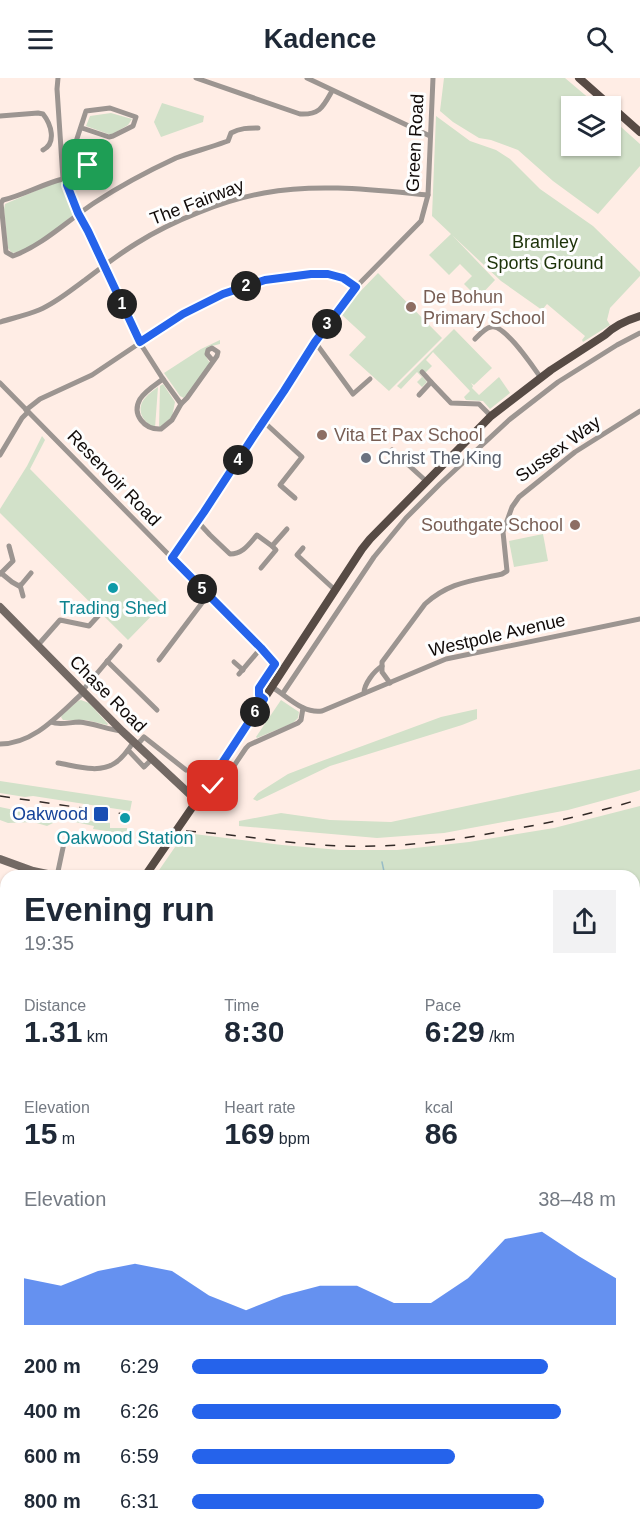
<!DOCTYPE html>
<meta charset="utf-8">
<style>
:root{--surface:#fff;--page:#f2f2f3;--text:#1f2937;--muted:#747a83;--accent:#2563eb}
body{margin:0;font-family:Arial,sans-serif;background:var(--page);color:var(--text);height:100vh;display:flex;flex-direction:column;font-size:22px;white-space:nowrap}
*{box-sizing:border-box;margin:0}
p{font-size:20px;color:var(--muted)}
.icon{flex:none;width:33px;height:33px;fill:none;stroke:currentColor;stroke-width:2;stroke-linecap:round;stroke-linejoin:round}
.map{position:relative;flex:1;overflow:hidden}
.drawer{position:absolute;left:0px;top:792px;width:640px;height:666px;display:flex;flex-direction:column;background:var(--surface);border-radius:18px 18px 0 0;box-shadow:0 2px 4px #0004}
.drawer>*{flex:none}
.tools{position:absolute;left:561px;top:18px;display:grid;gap:12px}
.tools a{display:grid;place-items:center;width:60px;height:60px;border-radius:0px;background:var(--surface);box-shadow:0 2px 4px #0004;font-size:30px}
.pin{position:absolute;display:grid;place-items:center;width:51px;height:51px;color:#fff;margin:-26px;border-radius:12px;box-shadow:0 3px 9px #0006}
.km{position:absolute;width:30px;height:30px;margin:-15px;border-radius:50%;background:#222;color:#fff;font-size:16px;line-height:30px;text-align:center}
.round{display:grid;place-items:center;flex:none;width:63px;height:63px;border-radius:0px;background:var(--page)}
.overview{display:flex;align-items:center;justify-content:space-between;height:102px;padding:0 24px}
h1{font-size:33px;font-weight:700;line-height:45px}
.metrics{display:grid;grid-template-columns:repeat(3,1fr);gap:9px;height:102px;padding:6px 24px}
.metrics div{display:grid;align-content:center}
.metrics b{font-size:30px;font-weight:700}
.metrics small{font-size:16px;font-weight:400}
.metrics p{font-size:16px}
.chart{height:168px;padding:12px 24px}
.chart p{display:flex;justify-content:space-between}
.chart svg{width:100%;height:108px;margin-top:6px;fill:var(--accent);opacity:.7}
ul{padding:0 24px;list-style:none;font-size:20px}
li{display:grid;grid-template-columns:96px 72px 1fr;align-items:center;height:45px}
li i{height:15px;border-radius:8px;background:var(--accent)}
header{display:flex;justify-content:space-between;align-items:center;height:78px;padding:0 24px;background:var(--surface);font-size:27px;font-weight:700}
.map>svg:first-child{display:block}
.green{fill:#d2e1c9}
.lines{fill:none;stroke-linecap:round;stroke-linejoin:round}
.stream{stroke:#98bcc6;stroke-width:1.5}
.street{stroke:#9c9591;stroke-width:5}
.secondary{stroke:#736964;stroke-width:8}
.primary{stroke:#574b45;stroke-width:8}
.rail{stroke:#322a27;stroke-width:1.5;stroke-dasharray:10 10;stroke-linecap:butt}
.route-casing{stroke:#fff;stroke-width:12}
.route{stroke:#2563eb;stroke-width:8}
.education-dot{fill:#8d6e63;stroke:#fefefe;stroke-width:2}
.worship-dot{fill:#6b7280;stroke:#fefefe;stroke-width:2}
.culture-dot{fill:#0f9aa8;stroke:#fefefe;stroke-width:2}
.transit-dot{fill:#1a4fb4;stroke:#fefefe;stroke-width:2}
.labels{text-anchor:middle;stroke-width:6;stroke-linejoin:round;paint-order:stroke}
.street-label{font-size:18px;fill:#100a08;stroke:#fefefe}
.park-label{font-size:18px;fill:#1c3208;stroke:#fefefe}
.education-label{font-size:18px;fill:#785e54;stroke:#fefefe;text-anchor:start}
.worship-label{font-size:18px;fill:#5b616d;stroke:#fefefe;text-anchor:start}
.culture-label{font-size:18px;fill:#0d838f;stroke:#fefefe}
.transit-label{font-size:18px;fill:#164399;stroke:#fefefe;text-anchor:end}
</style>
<header><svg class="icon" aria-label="menu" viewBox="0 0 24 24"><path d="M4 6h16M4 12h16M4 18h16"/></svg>Kadence<svg class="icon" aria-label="search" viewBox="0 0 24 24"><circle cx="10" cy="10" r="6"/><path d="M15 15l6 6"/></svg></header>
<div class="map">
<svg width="640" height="1458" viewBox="0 0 640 1458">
<rect width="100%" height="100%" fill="#ffede5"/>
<g class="green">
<polygon points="444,0 565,0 598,28 572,28 572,68 610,68 611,40 640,66 640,88 598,136 553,103 518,72 491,62 479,60 453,44 440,33"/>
<polygon points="162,25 204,38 203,44 161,59 154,44"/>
<polygon points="111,35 132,41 128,47 111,57 86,48 90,38"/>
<polygon points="436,38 470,63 496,72 510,81 540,111 593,148 640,194 640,198 610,230 607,242 610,247 583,264 582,262 585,258 547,226 542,232 501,203 452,157 495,202 478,220 464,206 472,198 460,186 449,197 429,177 451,156 432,138"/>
<path d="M56 104H61L63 105 75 130 74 136C60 148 30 174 12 175L8 170 4 131 5 126Z"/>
<polygon points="378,195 442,260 389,313 349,277 366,259 342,237 354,220"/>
<polygon points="454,251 492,290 474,307 471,305 473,308 472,310 479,317 499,299 510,315 490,331 483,323 466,322 464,319 470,313 433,274 426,282 432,288 424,296 422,294 420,296 427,304 422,309 417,304 422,299 417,294 401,311 397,308"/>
<path d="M220 262V266L208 269C204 276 206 279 210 285L188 318 184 320 180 318 164 295 201 271Z"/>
<polygon points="163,306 175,324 172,339 159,350 160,308"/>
<path d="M158 309 155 350C142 344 135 330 146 319 149 315 154 312 158 309Z"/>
<polygon points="42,358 45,362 30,391 163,526 128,562 0,435 0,431 27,388"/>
<polygon points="543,456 548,483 514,489 509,463"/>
<polygon points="81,622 89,625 108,646 107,647 86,642 63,642 61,639 62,637 78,623"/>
<polygon points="281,622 299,634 298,640 293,645 257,660 256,659"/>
<polygon points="477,631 477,641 462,647 330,688 257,723 253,721 258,715 288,696 319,684 441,639"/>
<polygon points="640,691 640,712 638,713 568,732 444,755 377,760 239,748 239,743 281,735 330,742 391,744"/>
<polygon points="0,703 132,723 130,733 33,718 25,719 0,715"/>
<polygon points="640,728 640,1118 634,1112 634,798 155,798 184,756 186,755 282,767 340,772 397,772 469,764 554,750"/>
<polygon points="0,729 33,736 110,745 110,750 127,750 127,756 93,751 94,748 61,741 47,748 33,744 8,745 0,742"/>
<polygon points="635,1124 640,1130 640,1458 0,1458 0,1257 6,1265 6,1452 634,1452"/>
</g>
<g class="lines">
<g class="stream">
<polyline points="382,784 385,798"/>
<polyline points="634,1073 640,1069"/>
<polyline points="634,1237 640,1245"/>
<polyline points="247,1452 250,1458"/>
<polyline points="343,1452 346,1458"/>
<polyline points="572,1452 574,1458"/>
<polyline points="158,1458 160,1452"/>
<polyline points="396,1458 399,1452"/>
</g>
<g class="street">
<polyline points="58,0 57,11 63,101"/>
<path d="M196 0 300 36C320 37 323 29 332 13"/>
<polyline points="307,0 430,58"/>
<path d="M0 38 38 35 43 36C51 46 57 65 43 72"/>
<polyline points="63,91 68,88 86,33 110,30 136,39 133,48 113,58 109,59 82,50"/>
<polyline points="67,107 84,98 88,87"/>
<path d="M0 244C13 240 27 237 39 232 56 225 71 212 85 202 102 189 119 176 137 165 172 143 224 122 264 115 318 105 374 112 428 117"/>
<path d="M475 261C479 257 485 250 491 249 504 245 533 289 541 300"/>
<polyline points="315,264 353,316 370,301"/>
<path d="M213 283 207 276 208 272 212 270 218 274 217 278 187 320 181 326 163 301 140 265 88 153C79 136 73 118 63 101 42 106 24 117 3 122L1 125 6 174 13 178C43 167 67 143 94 125 120 108 148 93 176 80 192 74 209 70 225 64L228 63 231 55C240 50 248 50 258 50"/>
<polyline points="422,294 431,304"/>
<path d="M163 301C155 307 145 313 140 321 131 337 145 352 161 351L172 342 181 326"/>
<polyline points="0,305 283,593"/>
<polyline points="419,317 431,304 451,325 479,326 491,338"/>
<polyline points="26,332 40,321 92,297 183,236 223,216 265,202 311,196 329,196 343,200 356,209"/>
<polyline points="264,344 302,379 280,407 295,420"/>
<polyline points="392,372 426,403"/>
<polyline points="0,377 22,340 28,334"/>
<path d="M198 444 210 457 230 476C243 476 249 466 257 457L272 468"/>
<polyline points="303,470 297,477 335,512"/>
<polyline points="172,480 204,434 326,248 356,209 421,143 428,117 433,0"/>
<polyline points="261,490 276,472 272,468 287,451"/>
<polyline points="1,495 12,504 19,508 21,507 31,495"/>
<polyline points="0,496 13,483 9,468"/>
<polyline points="20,507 23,518"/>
<polyline points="38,567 60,542 89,548 99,537"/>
<polyline points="159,582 208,517"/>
<polyline points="107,583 157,632"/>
<polyline points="234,584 243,592"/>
<polyline points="239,596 261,570"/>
<path d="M390 605 382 594V584L425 526C449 504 472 503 502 496L507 493 503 454 512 429 519 419 575 374 640 333"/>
<path d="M272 609C287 618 303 636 322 633L446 581 640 541"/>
<polyline points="83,612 120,568"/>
<polyline points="283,615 374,479 406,440 440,406 509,342 558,304 617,267 640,255"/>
<path d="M364 615C364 606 374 593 382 588"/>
<polyline points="264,621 259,617 259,610 275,586"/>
<path d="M51 644C60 648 70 644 79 644 94 645 108 652 122 653"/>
<path d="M0 666C35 666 60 635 84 614"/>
<polyline points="137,667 144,659 186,692"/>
<polyline points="128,672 144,689 152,681"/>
<path d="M58 685C76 688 99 696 115 685 123 680 129 671 134 663"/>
<polyline points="209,705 216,709 221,707 246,670 249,667 298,645 301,642 303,630"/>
<polyline points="57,798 64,765"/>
<polyline points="0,872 6,874"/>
<polyline points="0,917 6,900"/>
<polyline points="0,977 6,980"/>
<polyline points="0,1064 6,1075"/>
<polyline points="0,1102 6,1093"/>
<path d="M0 1108C9 1121 4 1132 0 1146"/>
<polyline points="634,1117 640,1122"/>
</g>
<g class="secondary">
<polyline points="0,529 122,653 196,722"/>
<polyline points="0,781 33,793 57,798"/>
</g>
<g class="primary">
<polyline points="579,0 640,54"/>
<path d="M145 798 209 705 362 471 370 461 491 338 551 292 605 257C615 247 627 242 640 238"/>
<polyline points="0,1203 6,1194"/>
</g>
<g class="rail">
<polyline points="0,718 130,737"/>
<path d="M186 753C239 756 291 767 345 768 406 770 465 761 525 749 564 742 602 733 640 721"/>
</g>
</g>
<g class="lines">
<defs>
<polyline id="route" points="88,87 84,98 67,107 78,135 88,153 140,264 183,236 223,216 265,202 311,196 328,196 343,200 356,209 315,264 284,313 253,359 204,434 172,480 261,570 275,586 259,610 259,617 264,621 209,705 213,708"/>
</defs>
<use href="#route" class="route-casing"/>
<use href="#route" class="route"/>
</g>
<g class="education-dot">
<circle cx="411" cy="229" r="6"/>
<circle cx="322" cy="357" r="6"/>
<circle cx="575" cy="447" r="6"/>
</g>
<circle class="worship-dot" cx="366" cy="380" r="6"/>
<g class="culture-dot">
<circle cx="113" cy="510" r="6"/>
<circle cx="125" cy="740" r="6"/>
</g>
<rect class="transit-dot" x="93" y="728" width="16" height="16" rx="3"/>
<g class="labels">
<g class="street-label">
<text transform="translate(415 65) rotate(-87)" y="6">Green Road</text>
<text transform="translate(197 124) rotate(-21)" y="6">The Fairway</text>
<text transform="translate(558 371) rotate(-36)" y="6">Sussex Way</text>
<text transform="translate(114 400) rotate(46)" y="6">Reservoir Road</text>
<text transform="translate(497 557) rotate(-13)" y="6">Westpole Avenue</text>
<text transform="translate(108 616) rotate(45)" y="6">Chase Road</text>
</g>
<g class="park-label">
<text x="545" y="170">Bramley<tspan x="545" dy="21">Sports Ground</tspan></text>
</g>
<g class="education-label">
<text x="423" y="225">De Bohun<tspan x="423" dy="21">Primary School</tspan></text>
<text x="334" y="363">Vita Et Pax School</text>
<text x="563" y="453" text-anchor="end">Southgate School</text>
</g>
<g class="worship-label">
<text x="378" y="386">Christ The King</text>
</g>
<g class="culture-label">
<text x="113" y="536">Trading Shed</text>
<text x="125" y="766">Oakwood Station</text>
</g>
<g class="transit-label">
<text x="88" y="742">Oakwood</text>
</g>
</g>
</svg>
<div class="tools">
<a><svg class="icon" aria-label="layers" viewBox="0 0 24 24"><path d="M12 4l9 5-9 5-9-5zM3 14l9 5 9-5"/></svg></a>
</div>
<div class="pin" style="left:88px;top:87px;background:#1e9e55"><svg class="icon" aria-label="arrive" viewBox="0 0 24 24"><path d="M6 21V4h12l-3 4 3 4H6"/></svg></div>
<div class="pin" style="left:213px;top:708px;background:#d93025"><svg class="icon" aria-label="check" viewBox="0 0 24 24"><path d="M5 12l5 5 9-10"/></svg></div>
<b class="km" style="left:122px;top:226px">1</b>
<b class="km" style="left:246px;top:208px">2</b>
<b class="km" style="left:327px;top:246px">3</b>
<b class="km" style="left:238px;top:382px">4</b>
<b class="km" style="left:202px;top:511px">5</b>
<b class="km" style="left:255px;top:634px">6</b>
<section class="drawer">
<div class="overview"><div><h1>Evening run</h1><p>19:35</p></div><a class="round"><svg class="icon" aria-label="share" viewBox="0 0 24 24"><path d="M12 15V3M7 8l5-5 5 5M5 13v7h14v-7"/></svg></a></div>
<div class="metrics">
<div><p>Distance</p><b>1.31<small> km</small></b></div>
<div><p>Time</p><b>8:30</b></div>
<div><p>Pace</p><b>6:29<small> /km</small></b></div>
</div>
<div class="metrics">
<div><p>Elevation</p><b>15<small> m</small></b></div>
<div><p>Heart rate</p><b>169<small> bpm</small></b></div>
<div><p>kcal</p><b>86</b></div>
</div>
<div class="chart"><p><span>Elevation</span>38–48 m</p>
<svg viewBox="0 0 160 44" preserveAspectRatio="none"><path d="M0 44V25L10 28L20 22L30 19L40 22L50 32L60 38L70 32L80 28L90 28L100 35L110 35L120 25L130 9L140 6L150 16L160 25V44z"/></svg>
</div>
<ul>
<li><b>200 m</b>6:29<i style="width:84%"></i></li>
<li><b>400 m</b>6:26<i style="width:87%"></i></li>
<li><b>600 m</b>6:59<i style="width:62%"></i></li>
<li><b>800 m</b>6:31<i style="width:83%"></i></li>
</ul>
</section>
</div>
